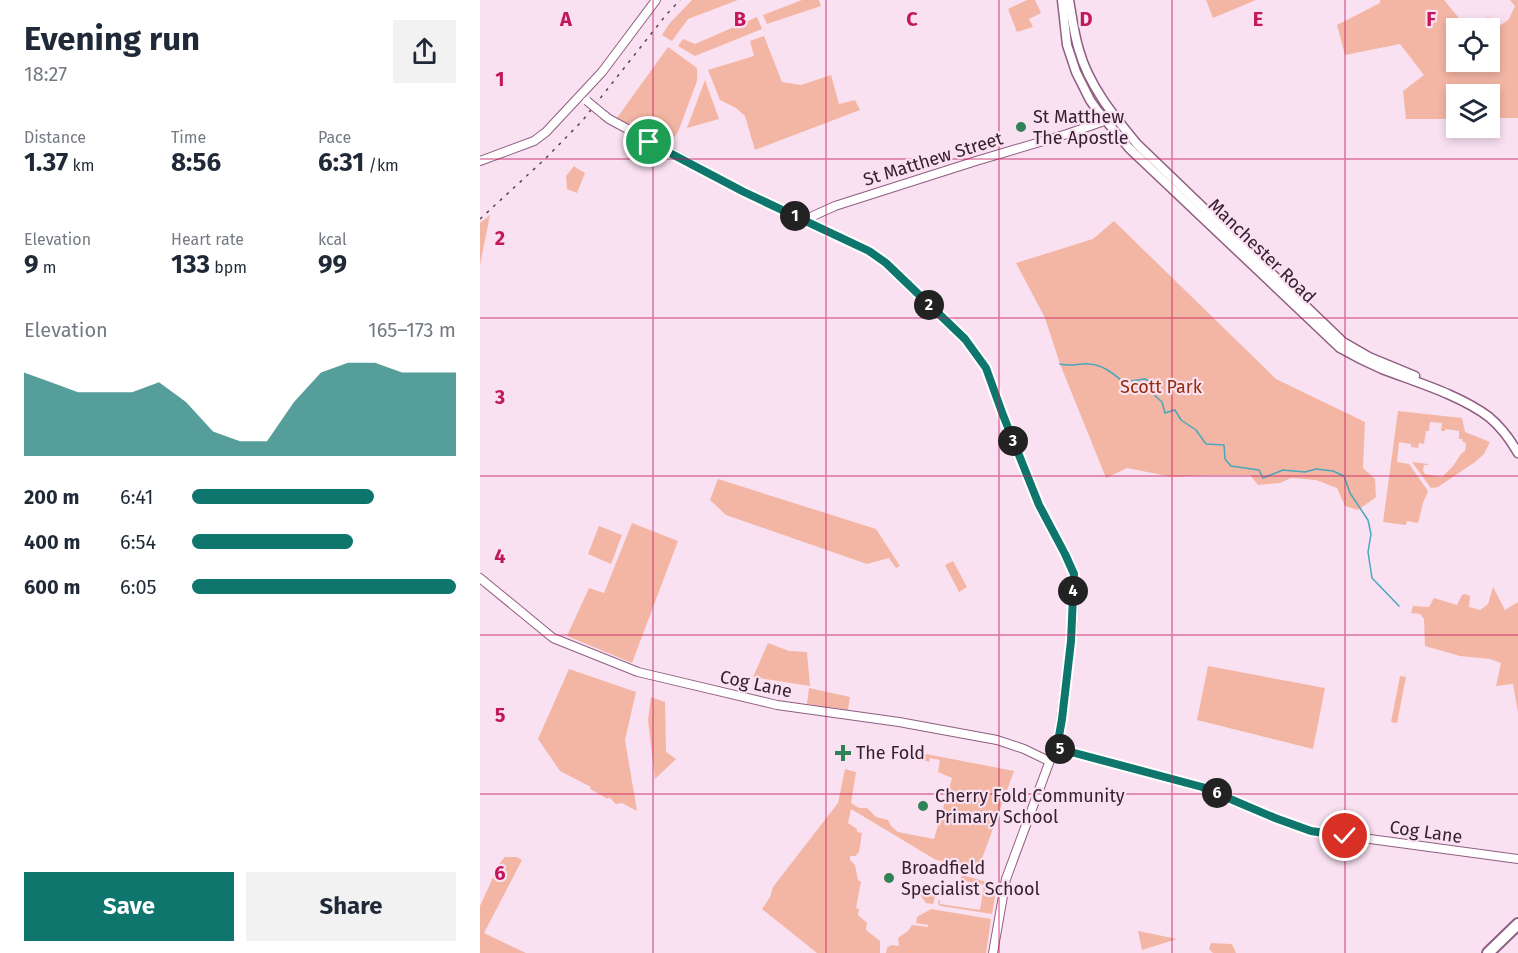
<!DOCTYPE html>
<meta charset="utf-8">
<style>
:root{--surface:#fff;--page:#f2f2f3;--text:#1f2937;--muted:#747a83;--accent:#0f766e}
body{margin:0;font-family:"Fira Sans",sans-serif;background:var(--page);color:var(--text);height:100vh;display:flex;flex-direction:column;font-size:22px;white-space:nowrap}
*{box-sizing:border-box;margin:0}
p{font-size:20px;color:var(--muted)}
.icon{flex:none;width:33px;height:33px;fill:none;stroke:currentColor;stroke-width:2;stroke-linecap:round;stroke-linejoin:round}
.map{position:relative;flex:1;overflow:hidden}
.side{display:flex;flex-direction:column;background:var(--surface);width:480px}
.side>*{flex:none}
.controls{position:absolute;left:966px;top:18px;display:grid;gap:12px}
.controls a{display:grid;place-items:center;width:54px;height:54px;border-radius:0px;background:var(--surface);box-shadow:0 3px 9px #0003;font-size:30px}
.pin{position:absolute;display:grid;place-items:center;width:51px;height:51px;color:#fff;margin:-26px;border:3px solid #fff;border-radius:50%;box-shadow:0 2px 6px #0007}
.km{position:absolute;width:30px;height:30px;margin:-15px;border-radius:50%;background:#222;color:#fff;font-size:16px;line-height:30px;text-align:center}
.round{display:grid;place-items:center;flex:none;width:63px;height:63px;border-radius:0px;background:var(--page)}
.summary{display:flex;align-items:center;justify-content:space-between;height:102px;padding:0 24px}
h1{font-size:33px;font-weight:700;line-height:45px}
.stats{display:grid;grid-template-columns:repeat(3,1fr);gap:9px;height:102px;padding:6px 24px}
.stats div{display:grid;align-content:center}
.stats b{font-size:26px;font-weight:700}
.stats small{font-size:16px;font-weight:400}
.stats p{font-size:16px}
.chart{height:168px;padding:12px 24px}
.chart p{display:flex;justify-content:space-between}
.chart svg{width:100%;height:108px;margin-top:6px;fill:var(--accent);opacity:.7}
.cta{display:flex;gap:12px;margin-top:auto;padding:12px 24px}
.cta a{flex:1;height:69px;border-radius:0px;background:var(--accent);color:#fff;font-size:24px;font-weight:700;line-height:69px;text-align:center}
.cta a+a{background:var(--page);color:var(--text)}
ul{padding:0 24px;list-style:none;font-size:20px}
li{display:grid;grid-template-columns:96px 72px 1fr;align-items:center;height:45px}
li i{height:15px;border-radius:8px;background:var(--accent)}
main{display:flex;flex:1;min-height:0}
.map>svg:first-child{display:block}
.green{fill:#f4b6a4}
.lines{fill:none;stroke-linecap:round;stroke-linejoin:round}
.stream{stroke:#48a7be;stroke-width:1.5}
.secondary-casing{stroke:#905d83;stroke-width:10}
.primary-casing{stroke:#905d83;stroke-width:11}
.highway-casing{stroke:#905d83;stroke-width:14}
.secondary{stroke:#fff;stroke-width:8}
.primary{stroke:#fff;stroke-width:8}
.highway{stroke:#fff;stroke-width:10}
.rail{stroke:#584151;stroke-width:1.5;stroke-dasharray:3 6;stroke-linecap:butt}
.secondary-bridge-casing{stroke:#905d83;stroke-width:10;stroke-linecap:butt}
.secondary-bridge{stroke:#fff;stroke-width:8}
.route-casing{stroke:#fff;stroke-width:12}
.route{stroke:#0f766e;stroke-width:8}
.grid{fill:none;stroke:#c2185b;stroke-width:1.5;stroke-opacity:0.55}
.poi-dot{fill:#2f8356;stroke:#f9e1f1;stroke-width:2}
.labels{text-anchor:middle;stroke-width:4.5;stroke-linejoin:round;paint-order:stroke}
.poi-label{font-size:18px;fill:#372131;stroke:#f9e1f1;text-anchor:start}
.street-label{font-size:18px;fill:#372131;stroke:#f9e1f1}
.park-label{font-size:18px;fill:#972b05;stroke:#f9e1f1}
.grid-label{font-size:20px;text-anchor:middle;font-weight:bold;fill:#c2185b;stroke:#f9e1f1;stroke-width:4.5;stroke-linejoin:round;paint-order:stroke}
</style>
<main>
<section class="side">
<div class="summary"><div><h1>Evening run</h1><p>18:27</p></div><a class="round"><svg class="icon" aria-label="share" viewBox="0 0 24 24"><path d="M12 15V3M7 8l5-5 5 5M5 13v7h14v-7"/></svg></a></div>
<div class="stats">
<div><p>Distance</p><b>1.37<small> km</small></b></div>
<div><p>Time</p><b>8:56</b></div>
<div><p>Pace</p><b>6:31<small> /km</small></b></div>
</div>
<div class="stats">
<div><p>Elevation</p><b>9<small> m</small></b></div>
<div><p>Heart rate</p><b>133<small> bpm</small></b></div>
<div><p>kcal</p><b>99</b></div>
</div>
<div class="chart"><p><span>Elevation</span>165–173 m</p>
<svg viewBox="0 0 160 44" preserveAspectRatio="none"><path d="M0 44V10L10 14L20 18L30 18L40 18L50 14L60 22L70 34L80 38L90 38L100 22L110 10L120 6L130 6L140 10L150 10L160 10V44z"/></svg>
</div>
<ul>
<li><b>200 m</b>6:41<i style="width:69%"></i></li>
<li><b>400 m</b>6:54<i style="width:61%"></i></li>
<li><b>600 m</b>6:05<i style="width:100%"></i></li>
</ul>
<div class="cta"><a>Save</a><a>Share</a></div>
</section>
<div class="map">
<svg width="1038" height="953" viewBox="0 0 1038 953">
<rect width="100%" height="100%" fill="#f9e1f1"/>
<g class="green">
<polygon points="212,0 258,0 208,19 192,41 182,35 189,24"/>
<polygon points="322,0 339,0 341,6 287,24 283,15"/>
<polygon points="547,0 555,0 561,13 549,19 553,27 537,32 528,9"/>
<polygon points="726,0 776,0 733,18"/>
<polygon points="900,0 964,0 987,28 976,28 976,62 1010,62 1010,28 992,28 1008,17 1021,25 1029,19 1035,6 1030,0 1038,0 1038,118 1010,118 1010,94 976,94 976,119 926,119 923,91 944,75 920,44 865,55 857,25 900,3"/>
<polygon points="277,17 282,29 215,56 198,46 203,39 215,44"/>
<polygon points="284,36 302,82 321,85 351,75 359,104 375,100 380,110 275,150 265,116 256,108 240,100 228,70 274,56 270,41"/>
<polygon points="188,47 217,68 217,81 198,132 187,147 137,118"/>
<polygon points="225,80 239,119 207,128"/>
<polygon points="94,166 98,169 105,173 97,193 87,189 86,176"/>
<polygon points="10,215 0,265 0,223"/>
<polygon points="634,221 796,379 885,422 883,468 895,479 896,497 878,510 865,506 857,488 836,480 811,478 800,483 778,485 770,475 726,475 692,477 647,468 626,478 580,364 565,318 536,263 613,239"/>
<polygon points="918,411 982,418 985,432 1010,442 1004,454 995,462 958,487 951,488 932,462 948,464 948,465 944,465 943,471 945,474 962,477 973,466 981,454 985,451 986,443 983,442 982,439 979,439 979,431 965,429 965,431 961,431 962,423 950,422 949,431 946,431 944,444 939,443 938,448 931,447 931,444 919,442 917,462 929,464 948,491 943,503 938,523 927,521 926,525 903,522"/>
<polygon points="238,479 396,529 420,566 416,568 409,558 387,564 246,515 230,500"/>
<polygon points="152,523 198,541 152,663 87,636 109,588 124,593"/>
<polygon points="119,526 142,535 131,564 108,554"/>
<polygon points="473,561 487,587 479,592 465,565"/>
<polygon points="1013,587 1025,610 1038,602 1038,713 1033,684 1016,686 1021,663 1010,659 980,656 945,646 944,619 940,614 931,613 933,606 949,607 954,598 977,605 982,595 985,594 990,596 989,607 1000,610 1008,604"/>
<polygon points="288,643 309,651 327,652 330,686 273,677"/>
<polygon points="728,666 845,688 833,749 717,720"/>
<polygon points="89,669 156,692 145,740 157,811 142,803 136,804 129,797 128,799 110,789 111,787 80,771 58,739"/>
<polygon points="920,676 926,677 917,723 911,722"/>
<polygon points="329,688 370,697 368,710 327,704"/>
<polygon points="171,697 185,702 186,752 196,759 175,779 168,720"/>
<polygon points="441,753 534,771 499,867 456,860 371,809 368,823 377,829 377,832 382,833 379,852 375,856 370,856 370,860 375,865 378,880 381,882 376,908 379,909 378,915 387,923 386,930 400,941 400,953 337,953 282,909 290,897 293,887 358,803 365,769 376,772 371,803 379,808 387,808 396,817 408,820 411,826 418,832 454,839 472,778 458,772 460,760 450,758 449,762 440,759"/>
<polygon points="25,857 37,857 42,860 4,933 46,953 0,953 0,906 19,864"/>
<polygon points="482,875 517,885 512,914 461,906 459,905 458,901 460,900 460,904 500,910 504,885 480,880"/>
<polygon points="440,890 456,893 453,904 446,903 439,893"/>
<polygon points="451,909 511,919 506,953 406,953 407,948 411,945 419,946 418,938 428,931 432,925 448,927 448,925 436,923 437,917"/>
<polygon points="658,931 697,939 662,950"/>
<polygon points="731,943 752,944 756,953 733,953 729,949"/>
</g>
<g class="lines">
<path class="stream" d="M580 364C592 367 599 363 609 364 623 365 633 373 643 382L665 379 674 384 673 394 682 402 685 413 695 410 701 420 716 430 726 444 744 445 745 459 751 466 779 470 783 478 803 470 825 472 836 469 853 471 864 476 870 493 888 520 891 534 888 552 892 578 919 606"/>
<defs>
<g id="secondary">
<polyline points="124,115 129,119 264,192 389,251 406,263 485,339 506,368 523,415 559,505 585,553 594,574 593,623 579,736 526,879 513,953"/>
<polyline points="0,161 54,141 66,132 122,72 176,0"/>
<polyline points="324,220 355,206 496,161 587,134 630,119"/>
<polyline points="0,578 73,638 158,672 297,705 419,722 517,740 544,749 569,761"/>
<polyline points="576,748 722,787 795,818 831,831 1038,859"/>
</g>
<g id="primary">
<path d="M582 0 587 45 596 72 610 100 617 110 649 148 860 348C874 356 888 363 902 369 936 382 980 395 1009 417 1021 427 1030 439 1038 453"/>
<path d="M589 0C592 17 594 34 599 50 609 86 634 116 657 144L863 342 889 357 935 376"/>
</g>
<polyline id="highway" points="1008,953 1038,924"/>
</defs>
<use href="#secondary" class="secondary-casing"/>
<use href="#primary" class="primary-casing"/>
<use href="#highway" class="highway-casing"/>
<use href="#secondary" class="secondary"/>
<use href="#primary" class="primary"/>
<use href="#highway" class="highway"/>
<polyline class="rail" points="0,219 65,159 103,120 186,15 200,0"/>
<defs>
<polyline id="secondary-bridge" points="107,101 124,115"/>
</defs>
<use href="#secondary-bridge" class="secondary-bridge-casing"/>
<use href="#secondary-bridge" class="secondary-bridge"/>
</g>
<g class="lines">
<defs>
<polyline id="route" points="169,142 264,192 389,251 406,263 485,339 506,368 523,415 559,505 585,554 594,574 591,641 582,719 579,736 576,748 722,787 795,818 831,831 865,836"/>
</defs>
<use href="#route" class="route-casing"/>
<use href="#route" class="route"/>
</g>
<path class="grid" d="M173 0V953M346 0V953M519 0V953M692 0V953M865 0V953M0 159H1038M0 318H1038M0 476H1038M0 635H1038M0 794H1038"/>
<g class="poi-dot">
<circle cx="541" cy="127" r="6"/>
<path d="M360 744h6v6h6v6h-6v6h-6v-6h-6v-6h6z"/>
<circle cx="443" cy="806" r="6"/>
<circle cx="409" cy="878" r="6"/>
</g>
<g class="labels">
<g class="poi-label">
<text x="553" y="123">St Matthew<tspan x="553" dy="21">The Apostle</tspan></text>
<text x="376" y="759">The Fold</text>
<text x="455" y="802">Cherry Fold Community<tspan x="455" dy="21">Primary School</tspan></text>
<text x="421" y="874">Broadfield<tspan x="421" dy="21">Specialist School</tspan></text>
</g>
<g class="street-label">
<text transform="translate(453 159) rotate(-17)" y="6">St Matthew Street</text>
<text transform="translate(782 251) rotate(44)" y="6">Manchester Road</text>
<text transform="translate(276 684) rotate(12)" y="6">Cog Lane</text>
<text transform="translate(946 832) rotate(8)" y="6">Cog Lane</text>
</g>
<g class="park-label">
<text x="681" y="393">Scott Park</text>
</g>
</g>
<g class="grid-label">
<text x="86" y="26">A</text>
<text x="260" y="26">B</text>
<text x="432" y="26">C</text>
<text x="606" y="26">D</text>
<text x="778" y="26">E</text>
<text x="951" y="26">F</text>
<text x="20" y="86">1</text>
<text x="20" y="245">2</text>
<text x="20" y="404">3</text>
<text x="20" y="563">4</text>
<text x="20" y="722">5</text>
<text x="20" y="880">6</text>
</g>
</svg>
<div class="controls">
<a><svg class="icon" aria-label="locate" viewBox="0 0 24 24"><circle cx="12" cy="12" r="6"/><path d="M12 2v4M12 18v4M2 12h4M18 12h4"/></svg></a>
<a><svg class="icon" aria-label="layers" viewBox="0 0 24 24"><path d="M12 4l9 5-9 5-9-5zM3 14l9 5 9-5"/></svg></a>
</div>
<div class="pin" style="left:169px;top:142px;background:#1e9e55"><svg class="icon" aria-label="arrive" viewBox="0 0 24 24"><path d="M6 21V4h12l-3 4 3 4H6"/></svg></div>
<div class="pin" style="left:865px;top:836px;background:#d93025"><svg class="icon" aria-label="check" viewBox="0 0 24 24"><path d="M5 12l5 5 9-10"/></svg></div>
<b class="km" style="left:315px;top:216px">1</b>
<b class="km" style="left:449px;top:305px">2</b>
<b class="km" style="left:533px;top:441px">3</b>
<b class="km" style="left:593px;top:591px">4</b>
<b class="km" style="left:580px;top:749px">5</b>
<b class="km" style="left:737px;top:793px">6</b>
</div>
</main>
